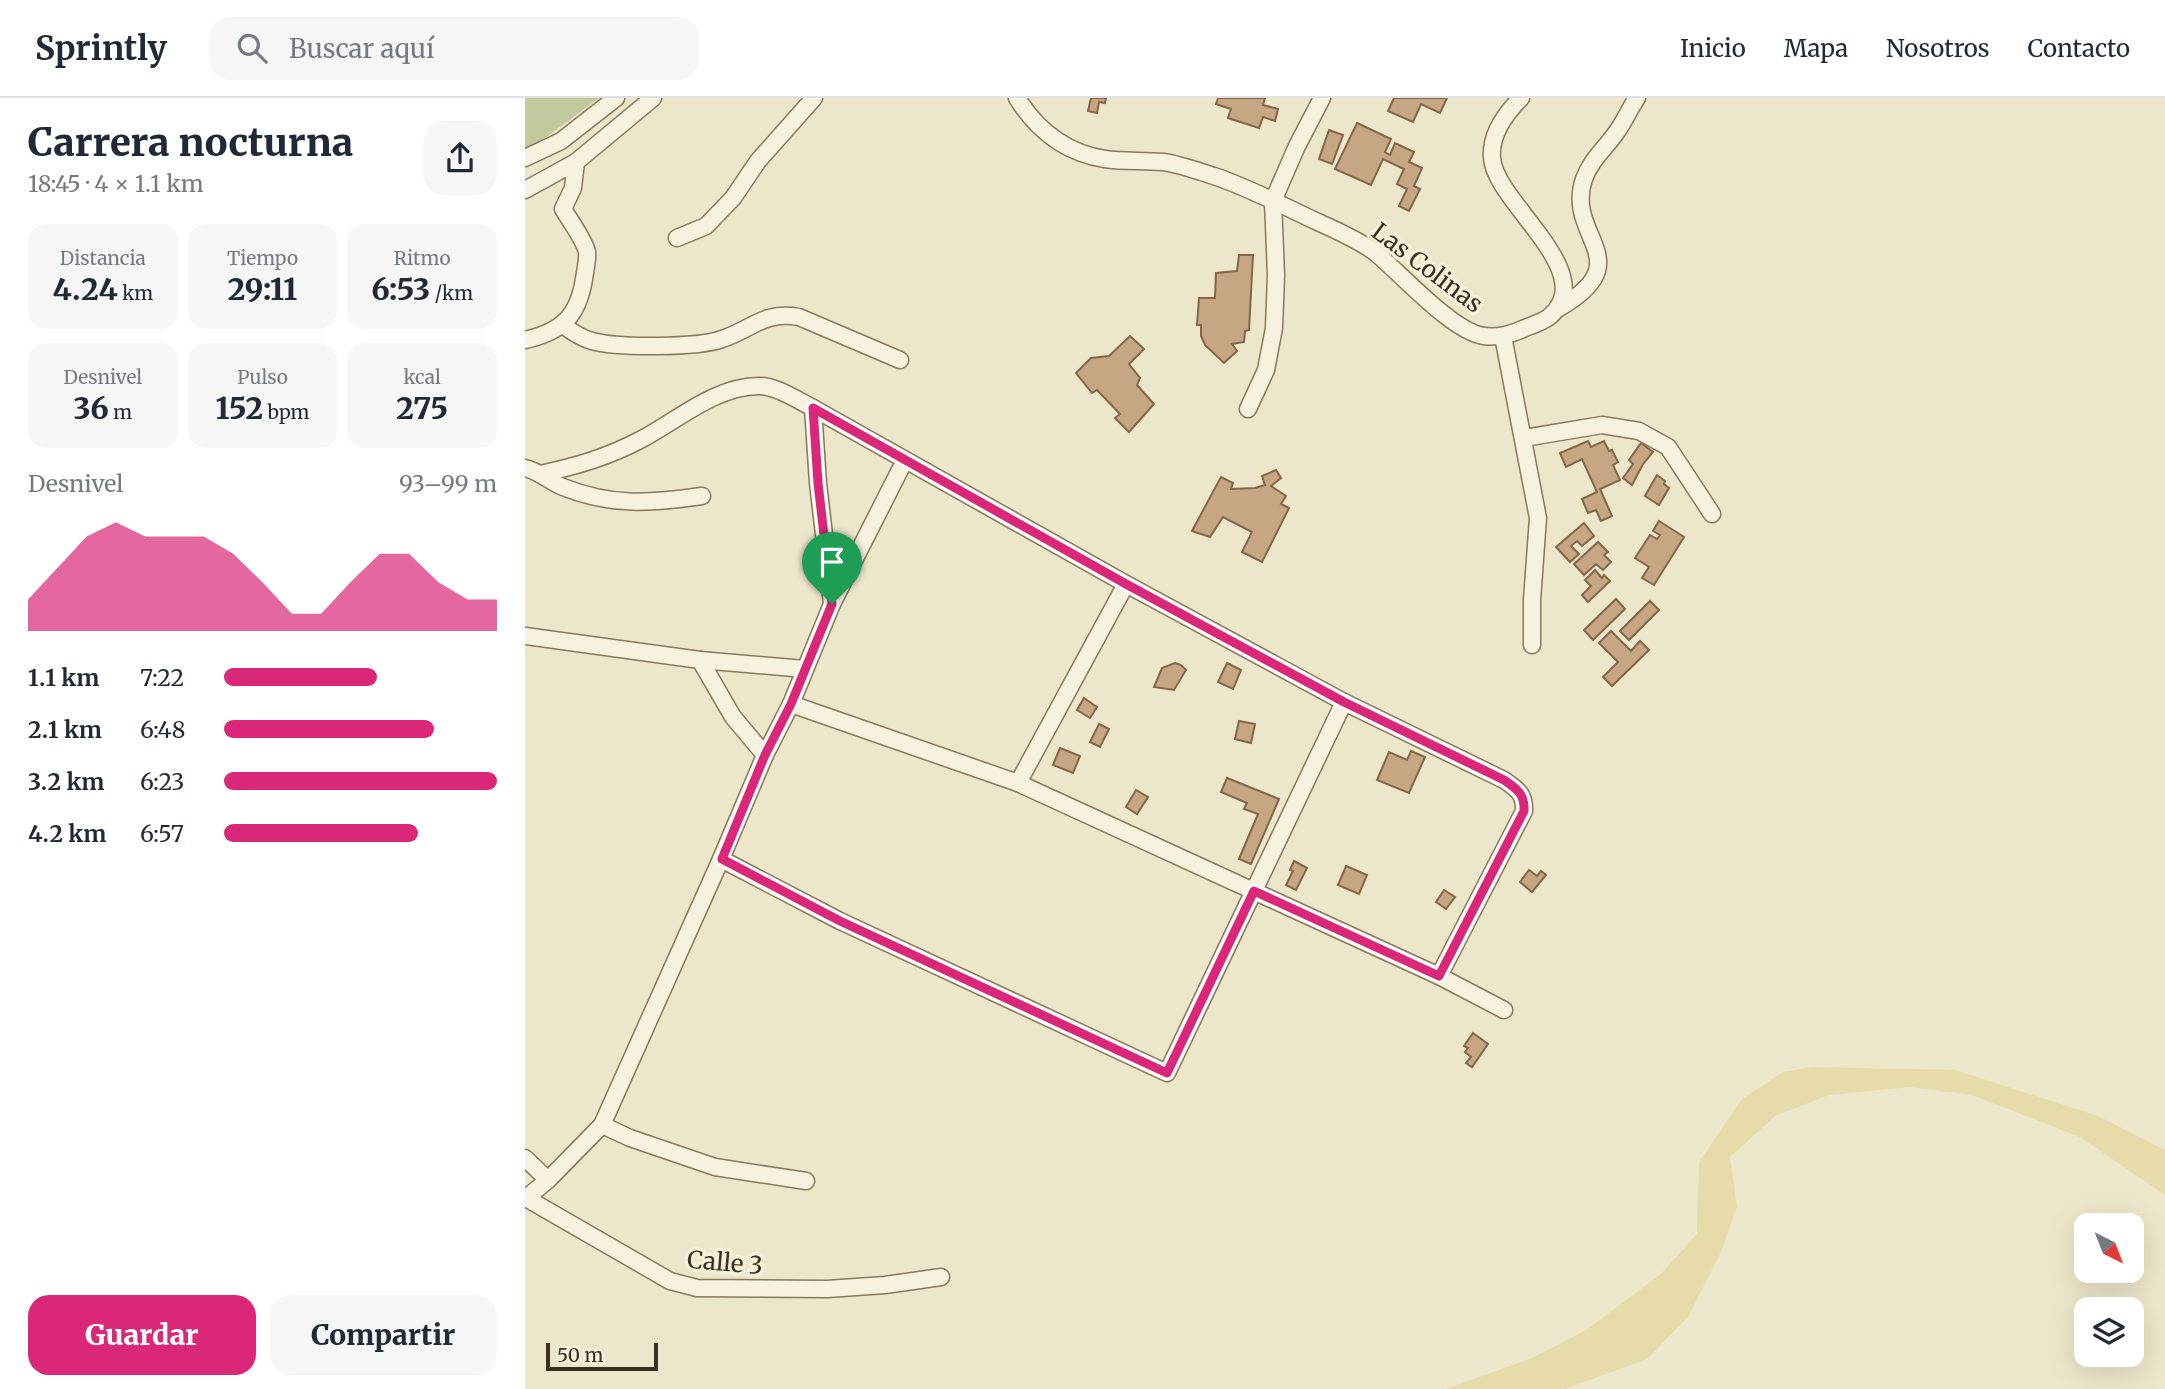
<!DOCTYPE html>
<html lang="es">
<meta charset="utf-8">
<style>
:root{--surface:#fff;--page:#f6f6f7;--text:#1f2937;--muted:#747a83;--line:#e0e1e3;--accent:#db2777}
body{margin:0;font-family:Merriweather,serif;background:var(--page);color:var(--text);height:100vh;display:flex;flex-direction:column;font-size:26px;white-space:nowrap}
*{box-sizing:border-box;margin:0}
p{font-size:23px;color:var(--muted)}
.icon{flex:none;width:38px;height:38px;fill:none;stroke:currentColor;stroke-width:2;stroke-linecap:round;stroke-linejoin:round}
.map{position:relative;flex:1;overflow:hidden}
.panel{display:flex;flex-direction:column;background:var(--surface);width:525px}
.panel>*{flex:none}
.needle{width:46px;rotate:138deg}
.controls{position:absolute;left:1549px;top:1115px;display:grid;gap:14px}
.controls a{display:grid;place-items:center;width:70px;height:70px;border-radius:14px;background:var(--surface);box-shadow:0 7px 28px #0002;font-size:35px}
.scale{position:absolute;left:21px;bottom:18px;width:112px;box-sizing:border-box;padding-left:7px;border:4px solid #393022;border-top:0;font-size:19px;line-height:24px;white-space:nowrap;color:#393022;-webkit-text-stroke:5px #f4efd9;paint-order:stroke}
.pin{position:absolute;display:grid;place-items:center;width:60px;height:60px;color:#fff;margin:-72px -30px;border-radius:50% 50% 50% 0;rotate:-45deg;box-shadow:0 0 7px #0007}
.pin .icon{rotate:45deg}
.round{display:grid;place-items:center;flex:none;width:74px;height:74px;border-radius:21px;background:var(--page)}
.head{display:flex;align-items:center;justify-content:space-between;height:119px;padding:0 28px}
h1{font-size:38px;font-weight:800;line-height:52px}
.stats{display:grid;grid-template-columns:repeat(3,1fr);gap:10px;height:119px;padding:7px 28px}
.stats div{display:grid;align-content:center;border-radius:18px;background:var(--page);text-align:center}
.stats b{font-size:30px;font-weight:800}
.stats small{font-size:19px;font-weight:400}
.stats p{font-size:19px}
.chart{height:196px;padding:14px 28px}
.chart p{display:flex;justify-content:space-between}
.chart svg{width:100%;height:126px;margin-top:7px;fill:var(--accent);opacity:.7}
.cta{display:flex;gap:14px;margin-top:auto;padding:14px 28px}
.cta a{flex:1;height:80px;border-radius:21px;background:var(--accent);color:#fff;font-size:28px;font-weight:800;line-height:80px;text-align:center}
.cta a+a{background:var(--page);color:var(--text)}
ul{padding:0 28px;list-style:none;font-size:23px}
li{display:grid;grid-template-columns:112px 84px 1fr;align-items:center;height:52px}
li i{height:18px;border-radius:9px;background:var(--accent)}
header{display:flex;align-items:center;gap:42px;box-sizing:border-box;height:98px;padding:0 35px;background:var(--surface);border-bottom:2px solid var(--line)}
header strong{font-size:33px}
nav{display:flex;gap:38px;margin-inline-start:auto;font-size:24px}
.search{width:490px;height:63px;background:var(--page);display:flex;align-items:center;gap:18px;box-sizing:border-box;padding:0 24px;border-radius:21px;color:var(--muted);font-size:26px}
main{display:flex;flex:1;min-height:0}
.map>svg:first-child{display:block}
.green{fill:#c0ca9e}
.sand{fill:#e5dcaa}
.building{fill:#c7a783;stroke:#856647;stroke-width:2}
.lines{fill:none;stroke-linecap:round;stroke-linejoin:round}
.minor-casing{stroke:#88795f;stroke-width:19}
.minor{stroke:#f7f2dd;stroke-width:16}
.route-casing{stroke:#fff;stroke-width:14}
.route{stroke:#db2777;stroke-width:9}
.labels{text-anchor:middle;stroke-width:7;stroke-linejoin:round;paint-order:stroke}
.street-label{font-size:24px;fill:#393022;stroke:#f4efd9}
</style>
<header>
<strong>Sprintly</strong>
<div class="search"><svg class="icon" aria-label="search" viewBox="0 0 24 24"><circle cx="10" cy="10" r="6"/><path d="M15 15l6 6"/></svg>Buscar aquí</div>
<nav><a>Inicio</a><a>Mapa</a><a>Nosotros</a><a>Contacto</a></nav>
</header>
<main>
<section class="panel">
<div class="head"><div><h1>Carrera nocturna</h1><p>18:45 · 4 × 1.1 km</p></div><a class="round"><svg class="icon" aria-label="share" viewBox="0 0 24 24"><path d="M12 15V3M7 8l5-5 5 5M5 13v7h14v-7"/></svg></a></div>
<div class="stats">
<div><p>Distancia</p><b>4.24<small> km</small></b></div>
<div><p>Tiempo</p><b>29:11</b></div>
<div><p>Ritmo</p><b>6:53<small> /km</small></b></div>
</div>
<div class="stats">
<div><p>Desnivel</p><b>36<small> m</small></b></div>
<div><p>Pulso</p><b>152<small> bpm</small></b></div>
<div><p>kcal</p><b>275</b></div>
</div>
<div class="chart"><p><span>Desnivel</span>93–99 m</p>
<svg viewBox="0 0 160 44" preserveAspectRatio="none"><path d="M0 44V33L10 22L20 11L30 6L40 11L50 11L60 11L70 17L80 27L90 38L100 38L110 27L120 17L130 17L140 27L150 33L160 33V44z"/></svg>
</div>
<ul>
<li><b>1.1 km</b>7:22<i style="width:56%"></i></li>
<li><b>2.1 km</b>6:48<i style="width:77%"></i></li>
<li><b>3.2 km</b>6:23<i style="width:100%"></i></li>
<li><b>4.2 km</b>6:57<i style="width:71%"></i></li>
</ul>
<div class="cta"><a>Guardar</a><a>Compartir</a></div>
</section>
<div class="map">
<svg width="1640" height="1291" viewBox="0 0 1640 1291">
<rect width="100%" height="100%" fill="#ece6ca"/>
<polygon class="green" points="0,0 74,0 12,46 0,50"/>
<polygon class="sand" points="1287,969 1430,972 1573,1018 1640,1052 1640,1097 1555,1039 1447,997 1385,989 1304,997 1250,1018 1205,1059 1212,1108 1196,1154 1163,1219 1122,1261 1040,1291 921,1291 1007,1260 1061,1232 1137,1175 1172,1136 1174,1064 1217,1001 1258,974"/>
<g class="building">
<polygon points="566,0 581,0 580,5 574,4 572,15 563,13"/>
<polygon points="693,0 740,0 738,7 753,11 750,23 738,19 734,30 703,20 706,11 691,6"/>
<polygon points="869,0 922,0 915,15 896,6 888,24 863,13"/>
<polygon points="832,25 866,41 860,54 865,57 870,45 889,54 884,64 897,70 889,88 895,91 884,113 874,108 882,91 872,86 879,71 858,61 846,87 810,71"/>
<polygon points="804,32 818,37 807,66 794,61"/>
<polygon points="714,157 728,157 724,232 720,233 719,244 707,246 712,253 699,265 680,247 676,238 676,227 672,227 674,200 690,200 691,175 712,173"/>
<polygon points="605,238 619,251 604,266 615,280 612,287 629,306 604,334 590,320 595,316 572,292 567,295 551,275 566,260 584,258"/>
<polygon points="1063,343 1066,349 1079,343 1084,353 1087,352 1093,364 1088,367 1095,382 1075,391 1087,418 1076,423 1071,412 1063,415 1057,401 1072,394 1057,361 1041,369 1035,355"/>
<polygon points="1116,345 1128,354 1118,366 1107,387 1098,380 1108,366 1104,362"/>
<polygon points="751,372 756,380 746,388 761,398 756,406 764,410 737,464 717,454 727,434 698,419 685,439 667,433 696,379 708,385 706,391 730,390 740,387 737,378"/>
<polygon points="1132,377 1140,383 1139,386 1144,390 1134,407 1120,398"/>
<polygon points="1134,423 1159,439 1129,487 1117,480 1124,469 1110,460 1125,437 1132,441 1135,437 1128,433"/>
<polygon points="1059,425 1069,438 1057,448 1052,443 1046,448 1054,456 1045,464 1031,449"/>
<polygon points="1073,444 1083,454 1079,457 1086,464 1078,472 1071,466 1059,477 1049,466"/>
<polygon points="1070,472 1077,480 1079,477 1085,483 1063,504 1057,497 1066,488 1060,482"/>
<polygon points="1091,501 1100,511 1068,542 1059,532"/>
<polygon points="1125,503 1134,512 1104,542 1095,533"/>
<polygon points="1086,533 1106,553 1115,543 1124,552 1087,588 1078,579 1093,564 1074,545"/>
<polygon points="650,565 656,567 661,572 649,592 629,589 637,570"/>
<polygon points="702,565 716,572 708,591 693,584"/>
<polygon points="559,600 572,609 565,620 552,612"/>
<polygon points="714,623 730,626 726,645 710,641"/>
<polygon points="574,626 584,631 575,649 565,644"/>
<polygon points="535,650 555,658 548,675 528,667"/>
<polygon points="886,653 900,659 884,695 852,682 864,654 882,662"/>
<polygon points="702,680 754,701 726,766 714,761 733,716 719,711 722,705 696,694"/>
<polygon points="611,692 623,699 612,716 601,709"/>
<polygon points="769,763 782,770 771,792 761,787 768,773 765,772"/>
<polygon points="821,768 842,777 834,796 813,787"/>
<polygon points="1004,772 1012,778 1016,773 1021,777 1007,794 995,784"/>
<polygon points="919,792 930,799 921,811 911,804"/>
<polygon points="948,935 963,946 947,969 941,965 946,959 940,954 943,950 939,948"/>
</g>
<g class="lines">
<defs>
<g id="minor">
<path d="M492 0C512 32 541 55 580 61 599 64 619 62 638 64 654 66 673 73 689 78 725 90 760 109 795 125 813 133 835 143 851 155 876 176 928 234 959 238 972 240 988 236 1000 230 1008 227 1017 224 1024 219 1077 175 970 105 967 60 965 36 980 16 996 0"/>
<polyline points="0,60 36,43 91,0"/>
<polyline points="0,92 51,64 128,0"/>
<polyline points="152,140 181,128 208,100 233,63 289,0"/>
<path d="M1034 210C1117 162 1039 139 1059 81 1066 61 1082 49 1093 32 1100 22 1105 10 1112 0"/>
<path d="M38 227C47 234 56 240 67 243 91 250 173 250 197 241 228 231 238 213 274 219L375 262"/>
<polyline points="978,238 1013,420 1007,502 1007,547"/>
<path d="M0 242C36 234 53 219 59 181 60 173 63 161 62 154 60 143 44 121 38 111L48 90 51 64"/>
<polyline points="288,310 293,385 307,506"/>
<polyline points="723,311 741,272 749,230 751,177 748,103 772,48 797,0"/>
<polyline points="999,340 1077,327 1114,333 1143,349 1187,416"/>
<path d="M0 370C14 373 25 384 38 389 88 409 127 405 177 398"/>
<path d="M15 376C52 368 83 359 117 341 153 322 191 288 234 288 252 288 272 302 288 310L601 486 819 604 979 682C992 691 1000 696 999 713L914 878"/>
<polyline points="0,538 175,562 208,619 240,657"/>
<polyline points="175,562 280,571"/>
<polyline points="266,606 493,685 914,878 979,912"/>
<polyline points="493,685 601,486"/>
<polyline points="196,761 315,823 642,975 819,604"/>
<polyline points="77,1027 105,1040 190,1069 281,1083"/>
<polyline points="0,1060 23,1082"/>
<polyline points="1,1100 145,1183 172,1190 302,1191 360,1187 416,1179"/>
<polyline points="0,1101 23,1082 77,1027 196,761 240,657 266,606 307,506 380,362"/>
</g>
</defs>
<use href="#minor" class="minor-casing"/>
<use href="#minor" class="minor"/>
</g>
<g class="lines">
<defs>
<path id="route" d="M288 310 601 486 819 604 979 682C992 691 1000 696 999 713L914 878 729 793 642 975 315 823 197 761 240 657 266 606 307 506 293 385Z"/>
</defs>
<use href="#route" class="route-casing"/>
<use href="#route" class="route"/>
</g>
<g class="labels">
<g class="street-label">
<text transform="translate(902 170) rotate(37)" y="8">Las Colinas</text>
<text transform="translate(200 1165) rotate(5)" y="8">Calle 3</text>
</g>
</g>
</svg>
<div class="controls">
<a><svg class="needle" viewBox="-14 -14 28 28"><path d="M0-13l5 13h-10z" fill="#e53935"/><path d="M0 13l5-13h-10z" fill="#747a83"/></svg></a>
<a><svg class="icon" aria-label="layers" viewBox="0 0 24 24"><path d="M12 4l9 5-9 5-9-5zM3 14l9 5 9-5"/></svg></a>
</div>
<div class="scale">50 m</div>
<div class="pin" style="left:307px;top:506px;background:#1e9e55"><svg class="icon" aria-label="arrive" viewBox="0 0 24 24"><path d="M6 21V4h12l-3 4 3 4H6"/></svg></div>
</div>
</main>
